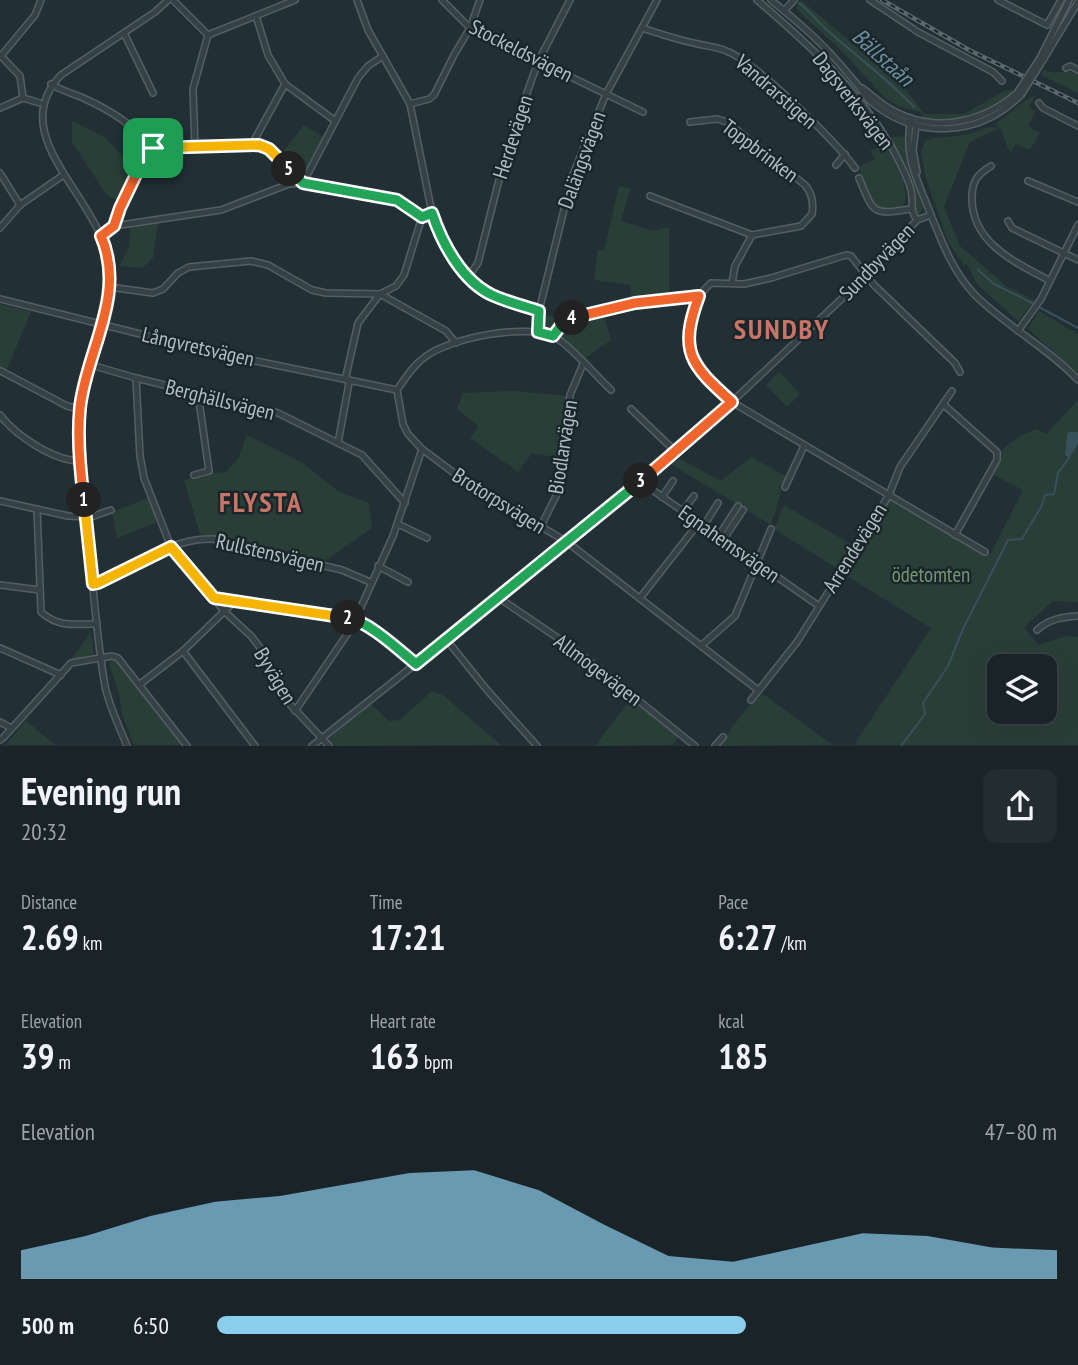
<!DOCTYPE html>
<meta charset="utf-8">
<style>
:root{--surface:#1a2428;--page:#232c30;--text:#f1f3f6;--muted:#9fa4a8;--line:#384145;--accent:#8bcded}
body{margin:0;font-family:"PT Sans Narrow",sans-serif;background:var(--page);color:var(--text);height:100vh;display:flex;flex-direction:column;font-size:26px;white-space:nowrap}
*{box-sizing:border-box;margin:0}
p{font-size:23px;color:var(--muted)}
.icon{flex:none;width:38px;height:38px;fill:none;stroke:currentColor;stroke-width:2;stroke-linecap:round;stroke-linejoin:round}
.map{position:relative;height:746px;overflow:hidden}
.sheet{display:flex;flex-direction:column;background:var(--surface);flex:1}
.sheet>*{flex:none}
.tools{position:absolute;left:987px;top:654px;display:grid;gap:14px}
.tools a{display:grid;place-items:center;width:70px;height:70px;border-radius:14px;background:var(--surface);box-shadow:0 7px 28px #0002,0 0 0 2px var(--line);font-size:35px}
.pin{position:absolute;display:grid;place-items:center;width:60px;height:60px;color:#fff;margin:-30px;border-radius:14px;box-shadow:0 4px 10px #0006}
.km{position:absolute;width:35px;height:35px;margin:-18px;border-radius:50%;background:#222;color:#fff;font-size:19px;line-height:35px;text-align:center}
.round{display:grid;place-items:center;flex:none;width:74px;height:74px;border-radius:14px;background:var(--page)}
.head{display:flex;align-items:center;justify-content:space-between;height:119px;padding:0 21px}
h1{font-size:38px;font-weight:700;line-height:52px}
.figures{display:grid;grid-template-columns:repeat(3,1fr);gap:10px;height:119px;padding:7px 21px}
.figures div{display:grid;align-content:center}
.figures b{font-size:35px;font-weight:700}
.figures small{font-size:19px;font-weight:400}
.figures p{font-size:19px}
.chart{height:196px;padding:14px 21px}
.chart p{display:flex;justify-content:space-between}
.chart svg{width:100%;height:126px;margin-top:7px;fill:var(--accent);opacity:.7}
ul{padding:0 21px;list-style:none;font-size:23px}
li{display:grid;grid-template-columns:112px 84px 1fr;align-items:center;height:52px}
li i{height:18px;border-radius:9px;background:var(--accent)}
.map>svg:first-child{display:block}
.green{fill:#2a3e38;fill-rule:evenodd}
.water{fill:#37515b}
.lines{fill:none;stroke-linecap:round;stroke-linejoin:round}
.stream{stroke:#37515b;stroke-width:2}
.minor-casing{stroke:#535f64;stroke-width:8}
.minor{stroke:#364146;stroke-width:5}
.rail-casing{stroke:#5a696f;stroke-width:4.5}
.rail{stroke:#1b262b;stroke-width:2;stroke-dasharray:5;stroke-linecap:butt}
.minor-bridge-casing{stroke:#535f64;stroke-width:8;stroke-linecap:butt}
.minor-bridge{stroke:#364146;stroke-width:5}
.split-1-casing{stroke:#fff;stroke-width:14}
.split-2-casing{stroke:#fff;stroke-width:14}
.split-3-casing{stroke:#fff;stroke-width:14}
.split-4-casing{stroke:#fff;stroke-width:14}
.split-5-casing{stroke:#fff;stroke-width:14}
.split-6-casing{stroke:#fff;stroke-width:14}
.split-1{stroke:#f0652b;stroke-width:9}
.split-2{stroke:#f5b400;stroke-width:9}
.split-3{stroke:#22a559;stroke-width:9}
.split-4{stroke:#f0652b;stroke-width:9}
.split-5{stroke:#22a559;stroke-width:9}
.split-6{stroke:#f5b400;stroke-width:9}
.labels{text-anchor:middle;stroke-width:5;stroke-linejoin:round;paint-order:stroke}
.street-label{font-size:21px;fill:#b0bdc3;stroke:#1b262b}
.park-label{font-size:21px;fill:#739671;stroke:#1b262b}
.water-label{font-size:23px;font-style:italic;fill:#6c909f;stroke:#1b262b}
.district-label{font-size:28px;font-weight:bold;letter-spacing:2px;fill:#c87466;stroke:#1b262b}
</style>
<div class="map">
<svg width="1078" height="746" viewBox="0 0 1078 746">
<rect width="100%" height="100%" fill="#223036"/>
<g class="green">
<path d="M801 0 905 88 924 114H964L1004 91 1014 89C997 117 953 122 924 118L920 112 898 106 885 98 841 50 797 10V5Z"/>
<path d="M1044 70C1057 75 1066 69 1078 74V93L1041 75Z"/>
<path d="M1036 95 1029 107 1036 111 1028 126 1040 133 1030 150 1016 144 1010 153 1000 128 970 142 944 207 960 246 1006 286 1034 300 1018 321 977 284 967 264 964 265 948 242 925 175 921 153 925 141C939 135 951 138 965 135 978 132 986 125 999 128L996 124C1010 114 1021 101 1036 95Z"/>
<polygon points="72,121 104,137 136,170 121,203 106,194 72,142"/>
<polygon points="304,125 324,138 304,176 300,175 280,156"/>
<polygon points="896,136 905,137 908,160 923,208 920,214 916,214 915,210 912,183 890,139"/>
<path d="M885 144C892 160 913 189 903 206L884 209 876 206 858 167 875 159 870 151Z"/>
<polygon points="619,186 630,189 621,221 653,231 669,227 669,296 632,300 630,285 594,280 598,250 604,251"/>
<polygon points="158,223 153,258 142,268 119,266 129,247 130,227"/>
<polygon points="0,304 31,312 4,376 0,373"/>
<polygon points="1039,311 1078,334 1078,374 1028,329"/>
<polygon points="603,312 611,340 584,359 557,334 568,322"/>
<polygon points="541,314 561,319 554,330 545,332 541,329"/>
<polygon points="779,372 800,394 787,407 766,385"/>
<polygon points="513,391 567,396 561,458 532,453 518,472 470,438 479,426 457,409 463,393"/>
<path d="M1078 400V432L1067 434 1065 455 1071 453 1078 444V602L1053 601 1024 627 1038 645 1066 636 1078 637V745H854L931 628 844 574 864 534 886 498 986 556 991 553 1023 490 992 474 1000 459V452C1012 440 1021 435 1037 429L1046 434ZM999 667H1045V712H999Z"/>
<polygon points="247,435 303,463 339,492 369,503 372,528 325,561 200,534 184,480 211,473 226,472 238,459"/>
<polygon points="676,457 721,481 751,457 787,477 786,481 779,486 781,492 771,525 669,463"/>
<polygon points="148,498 158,522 117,538 112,512"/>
<polygon points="784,505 852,545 838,569 774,529"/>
<polygon points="91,631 94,655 71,660"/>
<polygon points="113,660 118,663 184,745 134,745 122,714 119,693 109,664"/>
<polygon points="432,691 444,696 501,745 331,746 328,744 328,739 371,704 389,721 400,720"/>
<polygon points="763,694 833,745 718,746 747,708"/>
<polygon points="631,698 679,737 672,745 595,746"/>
<polygon points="26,721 56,745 5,745"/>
</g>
<polygon class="water" points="1069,432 1078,432 1078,444 1069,458 1065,455 1067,434"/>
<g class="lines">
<g class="stream">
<path d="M799 3C810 11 817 21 827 30 856 56 887 78 914 107"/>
<polyline points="978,270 994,284 1034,304"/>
<polyline points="1039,307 1078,328"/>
<polyline points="901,746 925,714 923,703 948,666 963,629 1008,540 1022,539 1041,507 1045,495 1054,494 1058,473 1069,458"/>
</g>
<defs>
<g id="minor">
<polyline points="173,0 208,35"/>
<path d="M357 0 368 30 410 104 432 213C442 243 462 281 492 295 507 302 524 306 539 311"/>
<polyline points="442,0 470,28 643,112"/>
<path d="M757 0C807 43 857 88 891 146 898 159 907 175 911 190 914 202 909 210 917 220"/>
<path d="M771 0C789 15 808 30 824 47 835 58 846 71 856 83 861 89 864 95 869 100 915 140 978 138 1021 95"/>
<polyline points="870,0 918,32 993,72 1002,81"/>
<polyline points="998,0 1047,25 1061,0"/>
<polyline points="784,11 794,0"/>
<polyline points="256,16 268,55 285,84 334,120"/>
<path d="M642 28C660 34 679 40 698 44 707 46 716 47 724 50 754 60 835 141 855 168"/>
<polyline points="124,33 153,93"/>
<polyline points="208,35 295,0"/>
<polyline points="0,55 20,76 23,98"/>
<polyline points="1,56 35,15 41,0"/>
<polyline points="1040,58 1069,0"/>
<polyline points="1043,60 1078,2"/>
<polyline points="1066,68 1070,66 1078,70"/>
<path d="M51 84C60 90 71 93 81 97 110 110 133 124 153 148"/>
<path d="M862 88C870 94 877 100 884 105 927 134 979 126 1017 93"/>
<polyline points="1039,103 1043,108 1078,126"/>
<polyline points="410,104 429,99 434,95 454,55 470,28 480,0"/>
<polyline points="0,108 23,98 40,103"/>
<path d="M911 118C904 153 914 173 927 205 940 237 951 270 975 295 1006 326 1048 348 1078 380"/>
<path d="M690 122 717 119 727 122 805 185C812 193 814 202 812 214L801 226 752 235 735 266 732 283"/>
<polyline points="916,126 913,150 917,172"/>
<polyline points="251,146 285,84"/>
<polyline points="195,147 193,89 208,35"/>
<polyline points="153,148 259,145 269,149 303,183 358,78 368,66 383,56"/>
<polyline points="836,165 845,154"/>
<path d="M991 166C978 174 972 181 972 197 971 243 1015 262 1050 281"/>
<polyline points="0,173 20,205"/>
<path d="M859 178C874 214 872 215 911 209"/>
<polyline points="1028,181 1078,202"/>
<polyline points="650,196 752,235"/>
<polyline points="1008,221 1012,228 1078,260"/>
<path d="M114 226C122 200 134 169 153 148"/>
<polyline points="0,228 20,205 62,176"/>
<polyline points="101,236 114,226 221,210 289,184 303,183 397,200 422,217 432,213"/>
<polyline points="468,277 478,263 502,168 528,90 538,62 570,0"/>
<polyline points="109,287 153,293 163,289 178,273 189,267 251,261 268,265 312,290 326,293 380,294 446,331 456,343"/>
<polyline points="0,299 212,352 397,390"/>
<polyline points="1018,331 1041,299 1078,225"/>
<polyline points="538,332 539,311 572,177 606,94 657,0"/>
<polyline points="553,336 566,319 634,303 699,296"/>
<polyline points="91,365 136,378 278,413 362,455 405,503"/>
<polyline points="1,371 67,406 80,409"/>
<path d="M960 372 955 363 874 285 851 256 846 255 771 278 744 284 711 283C690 301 680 343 696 368 705 381 721 391 732 402L985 552"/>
<polyline points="136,378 140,456 144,478 171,547 224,611 251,636 264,653 286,700 329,746"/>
<path d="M611 390C597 377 571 346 556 338 529 322 449 338 425 357 413 365 405 379 397 390L403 424 408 434 422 449 466 482 567 542 758 690"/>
<polyline points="943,404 997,452 997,460 955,535"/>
<polyline points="631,409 676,452"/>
<path d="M0 415C16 436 53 460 79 461"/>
<polyline points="338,443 349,383 346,376 358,323 380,294 396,286 404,275 422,217"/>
<polyline points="194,475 209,471 198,394"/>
<polyline points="641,482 819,606"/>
<polyline points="785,487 804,446"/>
<polyline points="662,497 673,481"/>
<polyline points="0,501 68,516 91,517 111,510"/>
<path d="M37 509 41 612C59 628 74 624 97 624"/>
<polyline points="682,512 694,496"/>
<polyline points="398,524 427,538"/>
<polyline points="703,527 718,503"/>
<polyline points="540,528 561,486 570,395 583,364"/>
<polyline points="718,537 738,506"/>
<polyline points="723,540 743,510"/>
<polyline points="378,566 408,582"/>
<path d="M93 584 98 583C133 566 173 537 213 539L342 570 370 582"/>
<polyline points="0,585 40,590"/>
<polyline points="214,598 354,619 416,664"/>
<polyline points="499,598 577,651 695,746"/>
<polyline points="640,598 698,524"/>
<path d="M1037 630C1049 619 1062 617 1078 616"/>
<polyline points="446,639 487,690 537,746"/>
<polyline points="702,645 735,616 771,529"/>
<polyline points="0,648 61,675"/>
<polyline points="183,651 255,746"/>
<polyline points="139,685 183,651 234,602"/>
<polyline points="751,700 797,642 889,495 900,467 952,391"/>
<polyline points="295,711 352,627 393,536 422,449"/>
<polyline points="0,722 11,728"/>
<polyline points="0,740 3,738 71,663 112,656 118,658 187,746"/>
<path d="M127 746C119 726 109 706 105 686 97 641 94 594 89 549 84 503 77 457 80 411 81 385 94 360 101 335 107 314 108 292 109 272 110 203 0 139 61 75L155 12 168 0"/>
<polyline points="312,746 499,598 702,430 867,275 917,220 931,215"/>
<polyline points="715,746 723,737"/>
</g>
</defs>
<use href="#minor" class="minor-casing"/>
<use href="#minor" class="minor"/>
<defs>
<polyline id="rail" points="882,0 969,50 1078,103"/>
</defs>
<use href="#rail" class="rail-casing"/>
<use href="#rail" class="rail"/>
<defs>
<g id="minor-bridge">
<polyline points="1017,93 1040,58"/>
<polyline points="1021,95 1043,60"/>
</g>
</defs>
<use href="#minor-bridge" class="minor-bridge-casing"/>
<use href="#minor-bridge" class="minor-bridge"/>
</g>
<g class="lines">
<defs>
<path id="split-1" d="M84 500C80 470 77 438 80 408 86 351 127 296 101 236L114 226 120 208 144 158 153 148"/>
<polyline id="split-2" points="84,500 93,584 98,583 171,547 214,598 348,618"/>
<path id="split-3" d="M348 618C368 621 399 650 416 664L641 481"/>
<path id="split-4" d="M572 318 635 303 699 296C678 352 691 365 732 402L641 481"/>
<path id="split-5" d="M289 169 303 183 397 200 422 217 432 213C442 243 462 281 492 295 507 302 524 306 539 311L538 332 553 336 566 319 572 318"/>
<polyline id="split-6" points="153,148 259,145 269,149 289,169"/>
</defs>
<use href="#split-1" class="split-1-casing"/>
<use href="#split-2" class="split-2-casing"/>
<use href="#split-3" class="split-3-casing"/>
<use href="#split-4" class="split-4-casing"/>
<use href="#split-5" class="split-5-casing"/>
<use href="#split-6" class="split-6-casing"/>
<use href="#split-1" class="split-1"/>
<use href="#split-2" class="split-2"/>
<use href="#split-3" class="split-3"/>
<use href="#split-4" class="split-4"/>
<use href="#split-5" class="split-5"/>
<use href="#split-6" class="split-6"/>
</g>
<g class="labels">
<g class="street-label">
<text transform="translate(521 51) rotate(27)" y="7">Stockeldsvägen</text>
<text transform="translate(776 92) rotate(41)" y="7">Vandrarstigen</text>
<text transform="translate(853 101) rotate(52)" y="7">Dagsverksvägen</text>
<text transform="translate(513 137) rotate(-72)" y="7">Herdevägen</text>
<text transform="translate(760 151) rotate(37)" y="7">Toppbrinken</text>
<text transform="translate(582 160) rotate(-70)" y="7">Dalängsvägen</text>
<text transform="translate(877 262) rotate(-46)" y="7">Sundbyvägen</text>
<text transform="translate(198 347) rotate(13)" y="7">Långvretsvägen</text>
<text transform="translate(220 400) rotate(14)" y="7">Berghällsvägen</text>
<text transform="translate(563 447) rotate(-81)" y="7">Biodlarvägen</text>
<text transform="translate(499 501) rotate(32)" y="7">Brotorpsvägen</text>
<text transform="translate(729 544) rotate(35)" y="7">Egnahemsvägen</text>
<text transform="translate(855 548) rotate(-58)" y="7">Arrendevägen</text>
<text transform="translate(270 553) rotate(13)" y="7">Rullstensvägen</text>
<text transform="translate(598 670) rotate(37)" y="7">Allmogevägen</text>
<text transform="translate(275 676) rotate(59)" y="7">Byvägen</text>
</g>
<g class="park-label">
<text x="931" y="582">ödetomten</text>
</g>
<g class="water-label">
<text transform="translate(883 57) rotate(42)" y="8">Bällstaån</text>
</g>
<g class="district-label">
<text x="782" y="339">SUNDBY</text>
<text x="261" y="512">FLYSTA</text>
</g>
</g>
</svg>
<div class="tools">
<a><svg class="icon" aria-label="layers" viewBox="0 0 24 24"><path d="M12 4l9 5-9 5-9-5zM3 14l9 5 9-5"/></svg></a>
</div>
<div class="pin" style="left:153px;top:148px;background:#1e9e55"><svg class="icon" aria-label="arrive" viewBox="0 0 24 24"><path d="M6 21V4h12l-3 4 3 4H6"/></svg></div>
<b class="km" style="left:84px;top:500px">1</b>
<b class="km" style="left:348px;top:618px">2</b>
<b class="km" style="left:641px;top:481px">3</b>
<b class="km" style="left:572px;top:318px">4</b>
<b class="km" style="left:289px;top:169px">5</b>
</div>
<section class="sheet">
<div class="head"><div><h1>Evening run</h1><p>20:32</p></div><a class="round"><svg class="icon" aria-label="share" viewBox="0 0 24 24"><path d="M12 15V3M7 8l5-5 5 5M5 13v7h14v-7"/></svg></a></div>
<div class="figures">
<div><p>Distance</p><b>2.69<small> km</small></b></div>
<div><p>Time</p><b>17:21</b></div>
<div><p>Pace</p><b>6:27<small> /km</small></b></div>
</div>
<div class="figures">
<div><p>Elevation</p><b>39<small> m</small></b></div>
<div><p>Heart rate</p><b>163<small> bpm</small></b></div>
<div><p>kcal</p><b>185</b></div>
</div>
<div class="chart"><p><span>Elevation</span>47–80 m</p>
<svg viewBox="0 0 160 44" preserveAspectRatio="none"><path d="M0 44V34L10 29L20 22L30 17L40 15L50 11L60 7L70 6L80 13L90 25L100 36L110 38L120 33L130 28L140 29L150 33L160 34V44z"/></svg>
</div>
<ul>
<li><b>500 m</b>6:50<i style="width:63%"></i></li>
</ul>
</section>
